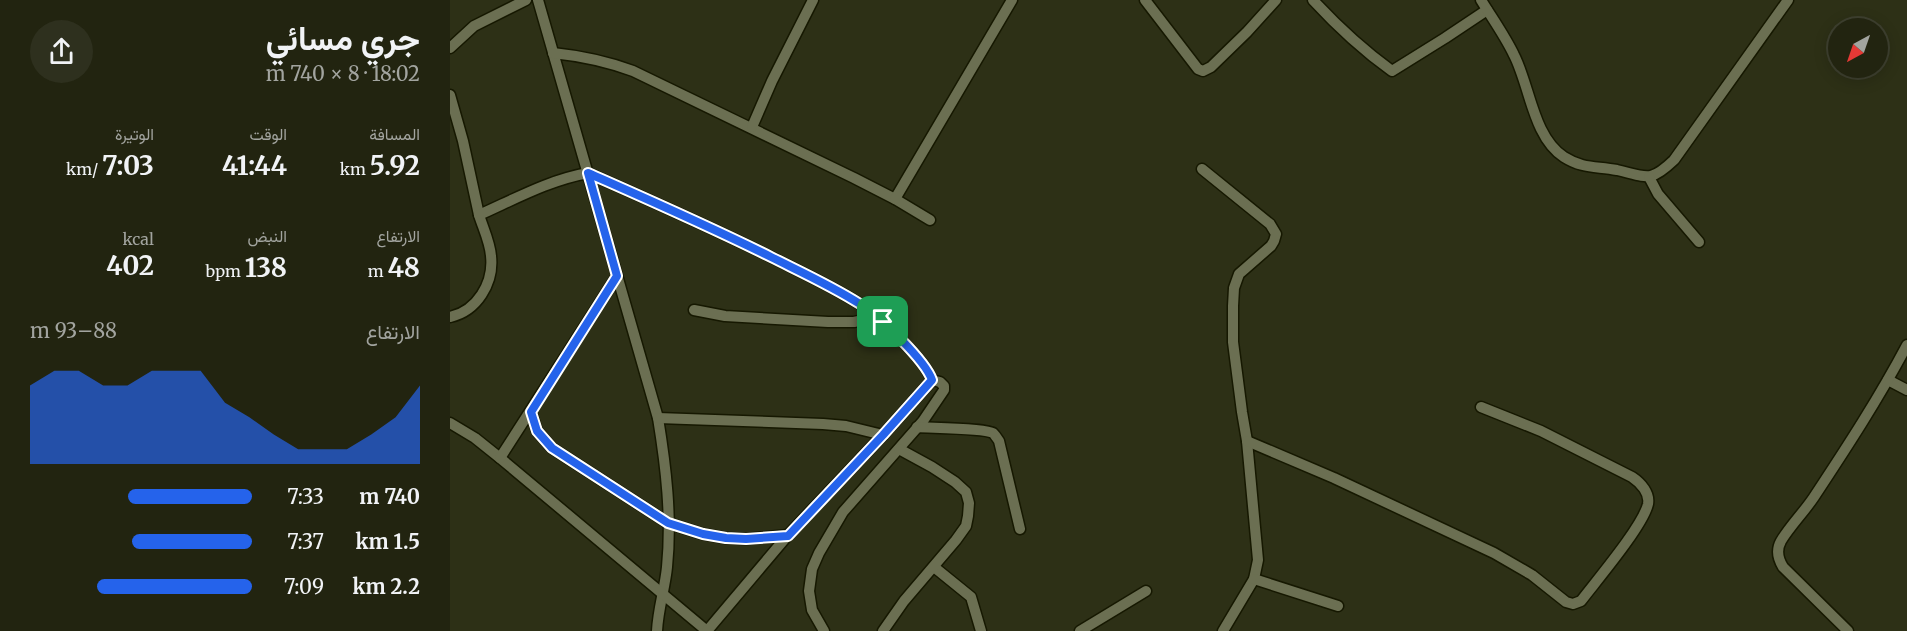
<!DOCTYPE html>
<html lang="ar">
<meta charset="utf-8">
<style>
:root{--surface:#222410;--page:#2e301e;--text:#f1f3f6;--muted:#a2a49f;--line:#3f4130;--accent:#2563eb}
body{margin:0;font-family:Merriweather,Vazirmatn,serif;background:var(--page);color:var(--text);direction:rtl;height:100vh;display:flex;flex-direction:column;font-size:22px;white-space:nowrap}
*{box-sizing:border-box;margin:0}
p{font-size:20px;color:var(--muted)}
.icon{flex:none;width:33px;height:33px;fill:none;stroke:currentColor;stroke-width:2;stroke-linecap:round;stroke-linejoin:round}
.map{position:relative;flex:1;overflow:hidden;direction:ltr}
.side{display:flex;flex-direction:column;background:var(--surface);width:450px}
.side>*{flex:none}
.needle{width:39px;rotate:220deg}
.controls{position:absolute;left:1378px;top:18px;display:grid;gap:12px}
.controls a{display:grid;place-items:center;width:60px;height:60px;border-radius:50%;background:var(--surface);box-shadow:0 3px 15px #0003,0 0 0 2px var(--line);font-size:30px}
.pin{position:absolute;display:grid;place-items:center;width:51px;height:51px;color:#fff;margin:-26px;border-radius:12px;box-shadow:0 3px 9px #0006}
.round{display:grid;place-items:center;flex:none;width:63px;height:63px;border-radius:32px;background:var(--page)}
.overview{display:flex;align-items:center;justify-content:space-between;height:102px;padding:0 30px}
h1{font-size:33px;font-weight:700;line-height:45px}
.figures{display:grid;grid-template-columns:repeat(3,1fr);gap:9px;height:102px;padding:6px 30px}
.figures div{display:grid;align-content:center}
.figures b{font-size:26px;font-weight:700}
.figures small{font-size:16px;font-weight:400}
.figures p{font-size:16px}
.chart{height:168px;padding:12px 30px}
.chart p{display:flex;justify-content:space-between}
.chart svg{width:100%;height:108px;margin-top:6px;fill:var(--accent);opacity:.7}
ul{padding:0 30px;list-style:none;font-size:20px}
li{display:grid;grid-template-columns:96px 72px 1fr;align-items:center;height:45px}
li i{height:15px;border-radius:8px;background:var(--accent)}
main{display:flex;flex:1;min-height:0}
.map>svg:first-child{display:block}
.lines{fill:none;stroke-linecap:round;stroke-linejoin:round}
.minor-casing{stroke:#161801;stroke-width:13}
.minor{stroke:#6b6f52;stroke-width:10}
.route-casing{stroke:#fff;stroke-width:12}
.route{stroke:#2563eb;stroke-width:8}
</style>
<main>
<div class="map">
<svg width="1457" height="631" viewBox="0 0 1457 631">
<rect width="100%" height="100%" fill="#2d3016"/>
<g class="lines">
<defs>
<g id="minor">
<path d="M88 0 208 418C216 467 222 517 217 567 215 588 208 609 207 631"/>
<polyline points="695,0 748,69 753,71 761,67 797,32 826,0"/>
<path d="M863 0C887 26 913 50 942 71L995 38 1037 10"/>
<path d="M1031 0C1042 18 1055 36 1064 55 1080 86 1083 137 1114 157 1133 169 1146 166 1167 170 1197 177 1200 183 1224 160L1338 0"/>
<polyline points="0,48 24,26 76,0"/>
<path d="M103 53C132 56 156 61 183 71L404 178 445 199 480 220"/>
<polyline points="0,95 13,141 29,215"/>
<polyline points="302,127 322,81 363,0"/>
<polyline points="752,169 820,224 826,234 824,241 821,246 789,274 784,288 783,306 783,342 792,412 797,441 808,560 804,579 773,631"/>
<polyline points="1199,177 1208,194 1249,242"/>
<polyline points="445,199 562,0"/>
<polyline points="244,310 275,316 378,322 404,322 426,317"/>
<path d="M0 317C27 311 44 283 41 256 40 242 33 228 29 215 65 199 99 180 138 173 199 200 261 227 321 257 351 272 382 286 410 304 429 316 475 360 482 380L490 382 494 386V390L473 421 393 512 369 553 362 569 359 591 362 610 374 631"/>
<polyline points="1438,380 1457,390"/>
<polyline points="81,412 87,431 102,448 218,523 253,534 276,538 296,539 338,535"/>
<polyline points="208,418 373,424 396,426 433,435"/>
<polyline points="0,423 25,438 50,458 257,631"/>
<path d="M467 427C481 428 534 428 543 433 545 435 547 438 549 441L570 529"/>
<path d="M797 441 884 478 1044 553 1082 575 1116 602 1123 604 1131 601C1147 580 1193 526 1198 504 1200 493 1191 483 1182 477L1091 431 1031 407"/>
<polyline points="50,458 167,276"/>
<polyline points="484,567 521,597 531,631"/>
<polyline points="804,579 888,606"/>
<polyline points="257,631 338,535 433,435 482,380"/>
<polyline points="433,631 454,601 506,540 516,526 518,516 519,503 516,492 505,482 482,467 449,449"/>
<polyline points="630,631 696,591"/>
<path d="M1398 631 1333 567C1328 559 1326 550 1331 541 1340 526 1354 512 1364 497 1397 447 1429 398 1457 345"/>
</g>
</defs>
<use href="#minor" class="minor-casing"/>
<use href="#minor" class="minor"/>
</g>
<g class="lines">
<defs>
<path id="route" d="M138 173C199 200 261 227 321 257 351 272 382 286 410 304 429 316 475 360 482 380L433 435 338 536 296 539 276 538 253 534 218 523 102 448 87 431 81 412 167 276Z"/>
</defs>
<use href="#route" class="route-casing"/>
<use href="#route" class="route"/>
</g>
</svg>
<div class="controls">
<a><svg class="needle" viewBox="-14 -14 28 28"><path d="M0-13l5 13h-10z" fill="#e53935"/><path d="M0 13l5-13h-10z" fill="#a2a49f"/></svg></a>
</div>
<div class="pin" style="left:433px;top:322px;background:#1e9e55"><svg class="icon" aria-label="arrive" viewBox="0 0 24 24"><path d="M6 21V4h12l-3 4 3 4H6"/></svg></div>
</div>
<section class="side">
<div class="overview"><div><h1>جري مسائي</h1><p>18:02 · 8 × 740 m</p></div><a class="round"><svg class="icon" aria-label="share" viewBox="0 0 24 24"><path d="M12 15V3M7 8l5-5 5 5M5 13v7h14v-7"/></svg></a></div>
<div class="figures">
<div><p>المسافة</p><b>5.92<small> km</small></b></div>
<div><p>الوقت</p><b>41:44</b></div>
<div><p>الوتيرة</p><b>7:03<small> /km</small></b></div>
</div>
<div class="figures">
<div><p>الارتفاع</p><b>48<small> m</small></b></div>
<div><p>النبض</p><b>138<small> bpm</small></b></div>
<div><p>kcal</p><b>402</b></div>
</div>
<div class="chart"><p><span>الارتفاع</span>88–93 m</p>
<svg viewBox="0 0 160 44" preserveAspectRatio="none"><path d="M0 44V12L10 6L20 6L30 12L40 12L50 6L60 6L70 6L80 19L90 25L100 32L110 38L120 38L130 38L140 32L150 25L160 12V44z"/></svg>
</div>
<ul>
<li><b>740 m</b>7:33<i style="width:56%"></i></li>
<li><b>1.5 km</b>7:37<i style="width:54%"></i></li>
<li><b>2.2 km</b>7:09<i style="width:70%"></i></li>
</ul>
</section>
</main>
